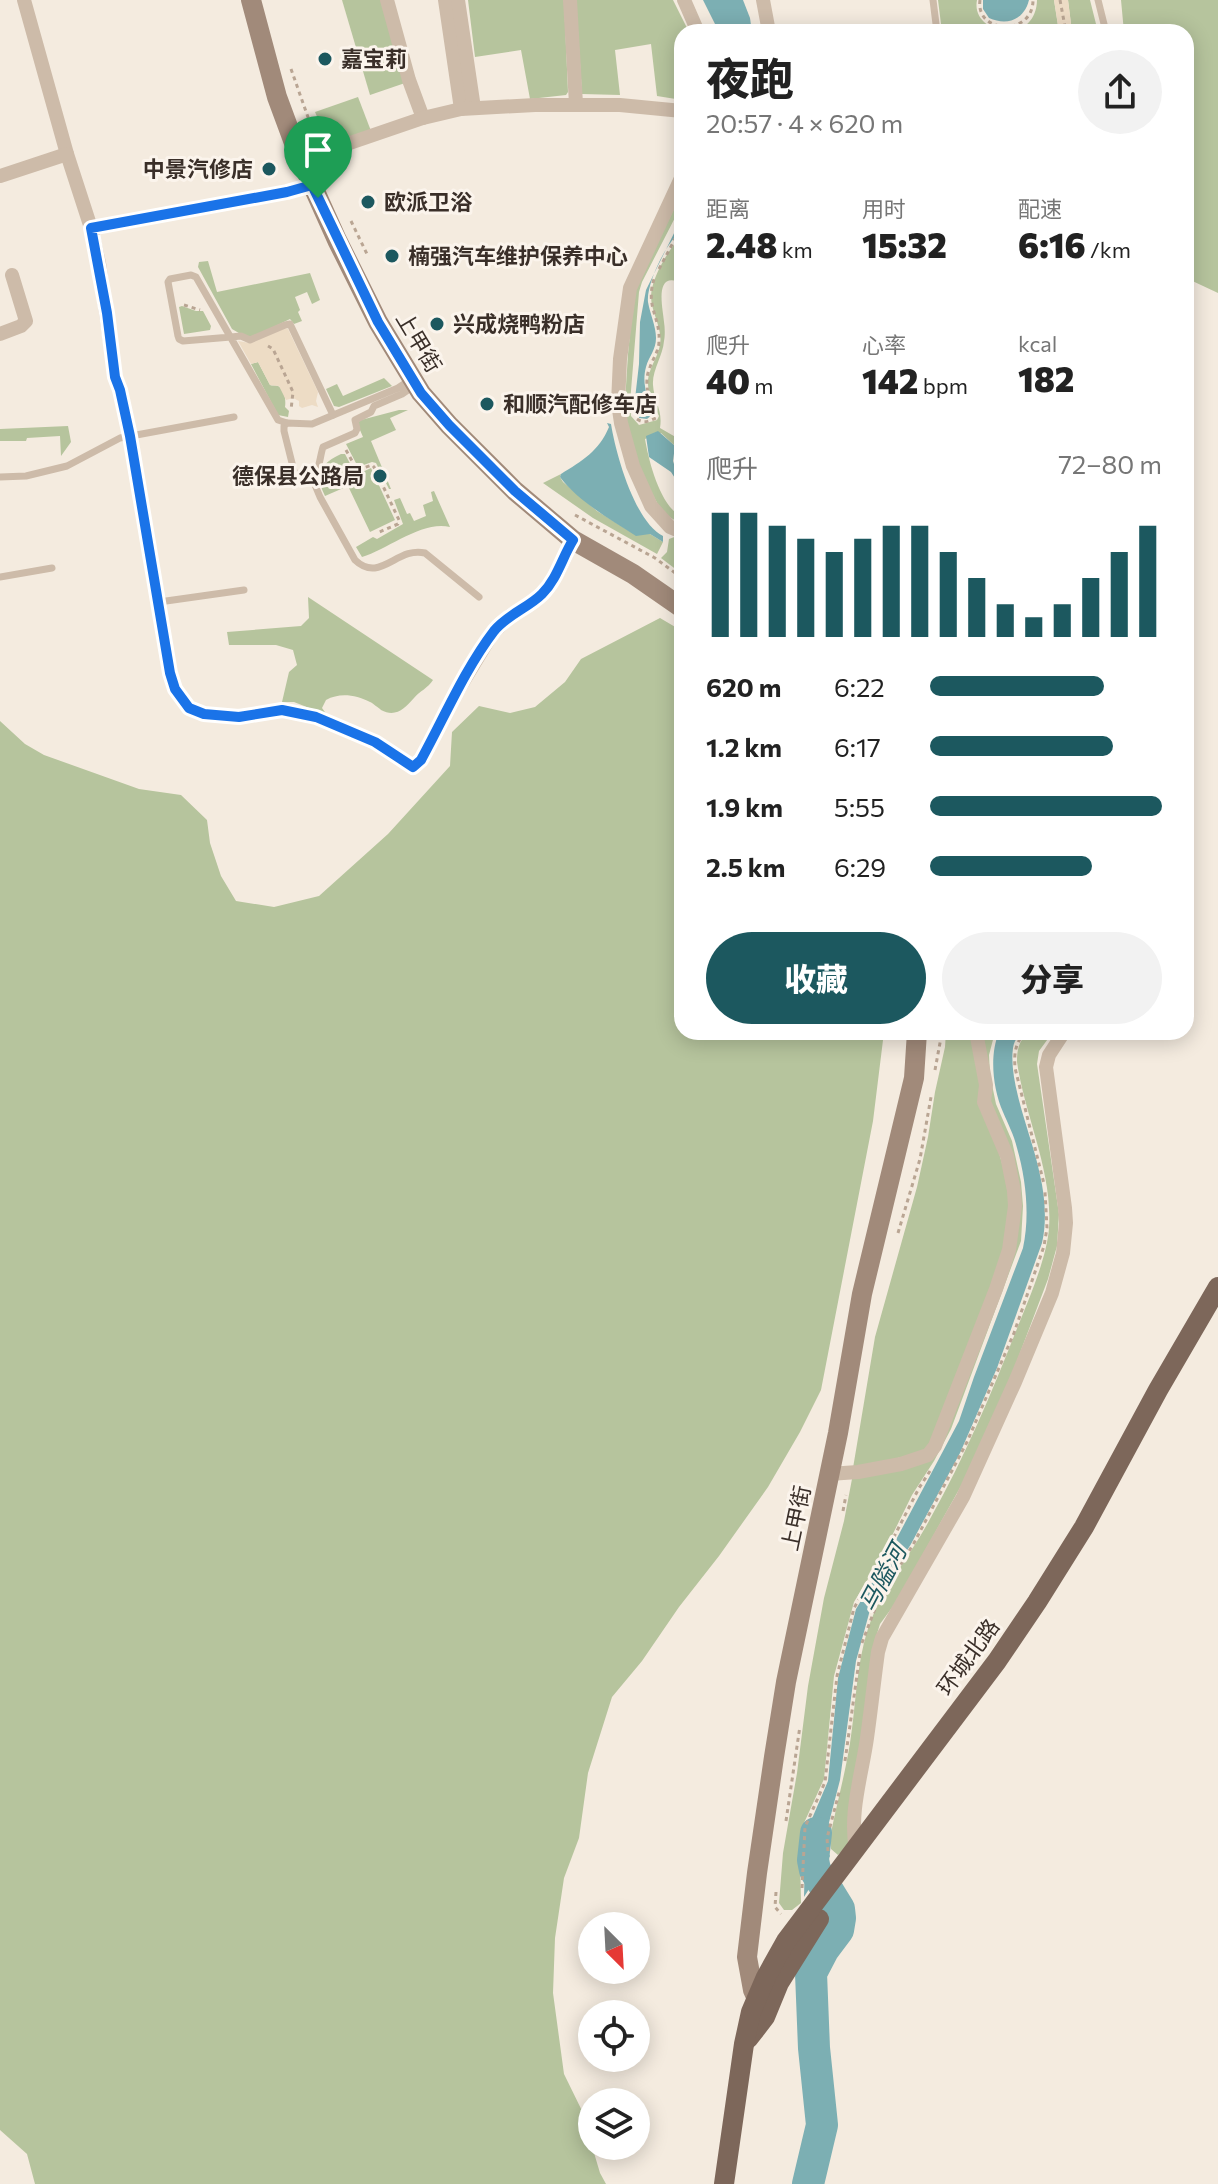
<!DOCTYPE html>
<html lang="zh">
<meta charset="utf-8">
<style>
:root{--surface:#fff;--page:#f2f2f2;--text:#222;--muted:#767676;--accent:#1c585f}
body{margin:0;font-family:Commissioner,"Noto Sans SC",sans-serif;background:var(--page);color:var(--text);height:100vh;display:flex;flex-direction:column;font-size:30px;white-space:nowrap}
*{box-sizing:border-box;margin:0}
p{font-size:26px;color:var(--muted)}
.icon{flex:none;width:44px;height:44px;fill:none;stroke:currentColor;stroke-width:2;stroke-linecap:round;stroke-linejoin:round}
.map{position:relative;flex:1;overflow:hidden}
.drawer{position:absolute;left:674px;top:24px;width:520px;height:1016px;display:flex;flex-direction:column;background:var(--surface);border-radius:24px;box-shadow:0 4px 20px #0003}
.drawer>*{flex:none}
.needle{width:52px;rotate:156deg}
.buttons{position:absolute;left:578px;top:1912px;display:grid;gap:16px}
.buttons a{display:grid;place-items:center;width:72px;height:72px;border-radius:50%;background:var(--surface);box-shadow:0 4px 20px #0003;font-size:40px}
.pin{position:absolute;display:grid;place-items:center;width:68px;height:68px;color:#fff;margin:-82px -34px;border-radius:50% 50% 50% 0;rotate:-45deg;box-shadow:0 0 8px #0007}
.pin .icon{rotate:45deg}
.round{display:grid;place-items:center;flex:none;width:84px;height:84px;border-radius:42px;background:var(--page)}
.summary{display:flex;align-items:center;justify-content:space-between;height:136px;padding:0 32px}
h1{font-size:44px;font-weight:800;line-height:60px}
.metrics{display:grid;grid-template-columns:repeat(3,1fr);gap:12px;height:136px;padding:8px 32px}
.metrics div{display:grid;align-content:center}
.metrics b{font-size:34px;font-weight:800}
.metrics small{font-size:22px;font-weight:400}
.metrics p{font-size:22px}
.chart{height:224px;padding:16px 32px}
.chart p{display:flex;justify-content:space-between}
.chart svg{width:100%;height:144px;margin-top:8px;stroke:var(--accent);stroke-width:6}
.button{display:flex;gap:16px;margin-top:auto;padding:16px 32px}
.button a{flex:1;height:92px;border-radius:48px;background:var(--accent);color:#fff;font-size:32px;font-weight:800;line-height:92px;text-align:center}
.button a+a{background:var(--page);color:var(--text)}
ul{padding:0 32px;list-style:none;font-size:26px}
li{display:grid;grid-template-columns:128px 96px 1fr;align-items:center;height:60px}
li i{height:20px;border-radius:10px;background:var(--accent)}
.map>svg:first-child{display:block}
.green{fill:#b6c49d}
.plaza{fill:#eddcc5}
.water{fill:#7cafb3}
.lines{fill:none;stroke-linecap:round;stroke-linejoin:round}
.river{stroke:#7cafb3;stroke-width:32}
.path{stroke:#b9a593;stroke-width:3;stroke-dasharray:4 4;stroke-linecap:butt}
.lane{stroke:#cdbba9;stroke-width:7}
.street{stroke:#cdbba9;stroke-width:14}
.secondary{stroke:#a18a7a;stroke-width:20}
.primary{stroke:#7d675a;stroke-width:20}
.route-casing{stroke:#fff;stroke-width:16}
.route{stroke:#1a73e8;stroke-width:10}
.poi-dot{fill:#1c585f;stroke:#fbf4ec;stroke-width:3}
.labels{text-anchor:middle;stroke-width:6;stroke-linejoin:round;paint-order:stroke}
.poi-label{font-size:22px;font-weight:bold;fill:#3a2f29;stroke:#fbf4ec;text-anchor:start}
.street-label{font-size:22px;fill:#3a2f29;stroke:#fbf4ec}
.water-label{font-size:24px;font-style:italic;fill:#1c585f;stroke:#fbf4ec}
</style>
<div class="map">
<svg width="1218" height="2184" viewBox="0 0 1218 2184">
<rect width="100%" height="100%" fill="#f4ebdf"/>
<g class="green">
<polygon points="342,0 381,0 405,83 370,95"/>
<polygon points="468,0 564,0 568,92 566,95 530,99 521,50 475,57"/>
<polygon points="576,0 673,0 689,32 682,32 682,100 657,96 651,44 615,50 620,95 582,94"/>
<path d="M938 0H977C970 35 1036 47 1037 0H1054L1059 32H942Z"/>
<polygon points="1068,0 1090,0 1098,32 1072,32"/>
<polygon points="1121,0 1218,0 1218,293 1186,278 1186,32 1124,32"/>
<polygon points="358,97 371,131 329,144 315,112"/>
<path d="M682 192V204L642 282 639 292 630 403 631 416 639 425 657 420 659 416C654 406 647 392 648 380 649 368 658 357 660 345 663 328 651 313 651 296 652 276 669 249 682 235V283C653 270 663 308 664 322 665 328 665 336 664 341 663 356 652 370 653 385 654 401 663 410 660 428L679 439 675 446 661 433 645 439C649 462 660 506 682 517V525L662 512 642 475 628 431 625 402 628 354 634 292Z"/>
<polygon points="208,261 217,292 310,273 320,300 312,304 307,292 295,297 300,310 298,312 302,321 294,324 290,319 253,337 244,336 232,329 198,267 199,262"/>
<polygon points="182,306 196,311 203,311 211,326 210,330 184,334 179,307"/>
<path d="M258 362 270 385C272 386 275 385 278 386 285 389 286 401 285 407L289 411 288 417 278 415 251 364Z"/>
<polygon points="384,378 392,386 339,407 334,406 326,389 337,384 343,396"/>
<polygon points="399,410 408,410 390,418 396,430 371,441 391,489 389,489 376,463 372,462 358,467 346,444 363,437 357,423 361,420"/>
<polygon points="68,426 71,442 61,456 60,436 27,438 26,441 0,441 0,429"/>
<path d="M341 454H345L356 475 371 468 395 520 370 532 348 486 325 496C314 474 320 464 341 454Z"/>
<polygon points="561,474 560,477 563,482 597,511 631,532 650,534 663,542 657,554 593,518 543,483"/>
<path d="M434 491 450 527C423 520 388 549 362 557L356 547 373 537 377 539 403 524 394 500 400 498 407 514 410 513 414 521 426 516 423 505 433 501 431 492Z"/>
<polygon points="677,536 678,552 682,555 682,574 661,558 667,552 669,539"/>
<path d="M308 597 433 680C428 688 420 691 414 698 405 708 396 718 381 710 380 709 371 702 370 702 356 695 340 692 326 700L322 708 327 715 294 702H282L289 672 297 665 293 650 276 645H229L227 632 301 626 309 618Z"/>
<polygon points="660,618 682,631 682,1032 884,1032 873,1121 821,1390 800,1432 768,1487 719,1556 679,1607 642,1661 612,1697 588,1773 579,1838 564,1878 555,1938 553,1993 564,2074 588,2123 592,2146 600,2173 606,2184 35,2184 27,2154 0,2130 0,721 25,744 44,755 139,789 181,795 207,820 210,843 221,876 236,901 274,907 319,896 388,834 450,766 452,732 479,706 510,713 535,707 565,682 581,659"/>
<polygon points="946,1032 974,1032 991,1125 1012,1198 1007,1249 929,1451 853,1468 875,1337 917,1187 928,1137 935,1092 945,1047"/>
<polygon points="979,1032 995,1032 989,1055 990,1075 996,1104 1012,1141 1021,1182 1023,1206 1021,1241 951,1429 934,1461 912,1495 882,1556 854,1602 834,1676 824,1779 804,1823 800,1853 801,1903 792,1910 784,1910 779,1903 783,1853 797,1773 808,1686 824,1598 844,1521 852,1479 853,1477 930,1456 1018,1206 987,1103"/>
<path d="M1028 1032H1053L1039 1051 1037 1064 1059 1214 1057 1246 1048 1279 1009 1382 966 1477 897 1601 880 1624 876 1637 849 1843 838 1855 831 1849 830 1838C836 1806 845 1775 850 1743 857 1700 856 1654 874 1613 889 1580 913 1551 930 1519 965 1457 992 1392 1018 1326 1029 1299 1047 1257 1049 1228 1053 1172 1025 1117 1017 1062 1017 1049 1019 1041 1028 1032Z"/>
</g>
<g class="plaza">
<polygon points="1054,0 1068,0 1072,32 1059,32"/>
<polygon points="285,328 288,329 318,392 316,401 318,407 312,405 302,408 299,406 299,401 293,398 286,400 279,386 270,385 258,362 251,364 238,341 250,343"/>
</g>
<g class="water">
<polygon points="703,0 743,0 750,18 752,32 719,32"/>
<path d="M983 0H1029C1024 20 1007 26 989 18L983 9Z"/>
<path d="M682 217V231C667 240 646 284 648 302 650 314 656 326 656 338 656 350 649 356 646 367 641 385 649 399 652 415L647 419 639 418 635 399 639 364 640 322 646 290Z"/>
<path d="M607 423 611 424C616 455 635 522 663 536V542L650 534 636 536C610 519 579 502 560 477L561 474C582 461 599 451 609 427Z"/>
<polygon points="658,431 675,446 673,461 682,489 671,472 649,457 646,436"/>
<path d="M999 1032H1022C1017 1037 1014 1041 1013 1048 1008 1084 1033 1138 1040 1175 1045 1196 1047 1222 1042 1243L997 1368 960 1453 911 1544 870 1610 856 1661 840 1780 826 1834V1849L830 1856 804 1897 805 1855 808 1828 828 1781 838 1678 856 1609 881 1568 959 1421 974 1377 1023 1248C1030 1216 1026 1179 1017 1148 1014 1135 1008 1124 1003 1112 993 1089 989 1056 999 1032Z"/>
</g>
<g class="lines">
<polyline class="river" points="808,2184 822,2125 814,2048 811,1973 823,1950 838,1930 840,1918 839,1909 815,1870 813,1860 816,1833"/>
<g class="path">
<path d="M980 0C975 34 1033 37 1033 0"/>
<polyline points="1060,0 1066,32"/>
<polyline points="291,69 315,137"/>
<polyline points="351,221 367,254"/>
<polyline points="659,269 675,239 682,233"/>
<polyline points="184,305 200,310"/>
<polyline points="268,346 273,349 293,392 291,410"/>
<path d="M637 419C644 424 649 421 656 418V415C649 400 643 383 650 367 653 359 658 352 659 343 661 316 644 307 655 276"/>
<polyline points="346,450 357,470 372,465 374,467 399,520 398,524 377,533"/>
<polyline points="575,515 655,558 682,578"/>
<path d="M1025 1032C1015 1044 1014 1053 1015 1068L1044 1184"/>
<polyline points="935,1070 942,1032"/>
<polyline points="898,1233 920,1159 931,1097"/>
<polyline points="843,1511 846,1495"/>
<polyline points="862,1643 878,1601 914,1543 967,1442 1014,1333 1044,1246 1047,1228 1045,1192"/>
<polyline points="845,1761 860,1654"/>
<polyline points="786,1821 800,1726"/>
<polyline points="828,1851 827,1838 840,1789"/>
<polyline points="802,1888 805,1827 825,1782 837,1676 854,1608 880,1564 919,1488 930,1471"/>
<polyline points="776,1892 775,1907 781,1914"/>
</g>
<g class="lane">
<polyline points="933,0 937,32"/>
<polyline points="1098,0 1106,32"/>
<path d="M410 380 398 388 312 424 287 423 284 426V431L295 475C320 490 318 462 323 447L355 433 357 429 355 420 371 412 374 406 402 394 415 385"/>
<polyline points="287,423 278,420 196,277 191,275 170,279 168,282 178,336 179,339 183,341 231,337 241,336 250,340 285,325 290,324 333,415"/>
<polyline points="0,477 26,476 67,466 120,438 234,417"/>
<path d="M312 478 320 497 355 560C380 584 397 546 425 553L479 597"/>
<polyline points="0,577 52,568"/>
<polyline points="159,602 244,590"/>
</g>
<g class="street">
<polyline points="24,0 67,154 91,228 99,263 115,377 120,390 130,436 170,673 175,689 189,708 204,714 239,717 282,710 316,717 375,742 413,767 421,760 455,695 492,634 511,615 536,600 545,591 559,570 573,540"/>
<polyline points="387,0 409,80 423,118"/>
<polyline points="445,0 461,109"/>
<polyline points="458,0 474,108"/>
<polyline points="570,0 576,104"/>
<polyline points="684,0 698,32"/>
<polyline points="763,0 769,32"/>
<polyline points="312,156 423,118 461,109 535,105 620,105 682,111"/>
<polyline points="0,176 67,154"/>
<polyline points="682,176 630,288 620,359 618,403 621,423 633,466 651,506 670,527 682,532"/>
<polyline points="91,228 287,192 312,185"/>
<polyline points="0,334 21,326 26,321 12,275"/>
<polyline points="829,1474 858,1472 901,1464 928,1455 935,1446 996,1289 1009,1250 1015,1206 1014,1191 1007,1156 984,1102 986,1085 976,1032"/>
<path d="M856 1849C849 1813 862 1774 867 1738 871 1710 874 1681 878 1652L882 1638 963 1497 1015 1382 1052 1293 1063 1253 1066 1223 1065 1208 1046 1067 1049 1055 1064 1032"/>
</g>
<g class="secondary">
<polyline points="251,0 277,97 297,151 337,240 378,322 421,393 449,425 515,491 573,540 633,574 682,608"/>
<polyline points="764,2008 757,1999 753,1990 747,1957 757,1873 774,1757 786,1682 838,1433 862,1294 914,1078 917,1032"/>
</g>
<g class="primary">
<polyline points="748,2039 765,2017 779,1983 819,1919"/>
<polyline points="724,2184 744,2044 751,2012 766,1977 786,1941 997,1661 1037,1602 1084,1527 1158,1390 1218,1287"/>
</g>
</g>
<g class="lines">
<defs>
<path id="route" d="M312 185 378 322 421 393 449 425 515 491 573 540C562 558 557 579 542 594 528 608 508 614 494 631 465 669 444 718 421 760L413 767 375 742 316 717 282 710 239 717 204 714 189 708 175 689 170 673 130 436 120 390 115 377 107 313 91 228 287 192Z"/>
</defs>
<use href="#route" class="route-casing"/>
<use href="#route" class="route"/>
</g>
<g class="poi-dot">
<circle cx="325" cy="59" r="8"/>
<circle cx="269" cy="169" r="8"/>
<circle cx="368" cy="202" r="8"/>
<circle cx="392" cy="256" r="8"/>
<circle cx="437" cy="324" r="8"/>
<circle cx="487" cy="404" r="8"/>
<circle cx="380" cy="476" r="8"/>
</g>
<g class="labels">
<g class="poi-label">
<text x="341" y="67">嘉宝莉</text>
<text x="253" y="177" text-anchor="end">中景汽修店</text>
<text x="384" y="210">欧派卫浴</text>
<text x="408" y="264">楠强汽车维护保养中心</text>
<text x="453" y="332">兴成烧鸭粉店</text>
<text x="503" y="412">和顺汽配修车店</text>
<text x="364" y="484" text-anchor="end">德保县公路局</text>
</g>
<g class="street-label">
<text transform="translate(419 342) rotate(59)" y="8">上甲街</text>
<text transform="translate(796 1518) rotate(-78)" y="8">上甲街</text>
<text transform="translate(968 1657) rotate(-54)" y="8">环城北路</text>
</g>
<g class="water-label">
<text transform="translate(883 1578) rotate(-62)" y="8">马隘河</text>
</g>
</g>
</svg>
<div class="buttons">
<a><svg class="needle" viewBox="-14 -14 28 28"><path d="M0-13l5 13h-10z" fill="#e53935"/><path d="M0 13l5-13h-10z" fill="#767676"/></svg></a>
<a><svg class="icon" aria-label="locate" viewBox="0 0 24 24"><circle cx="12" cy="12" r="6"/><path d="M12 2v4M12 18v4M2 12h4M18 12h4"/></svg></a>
<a><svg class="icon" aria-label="layers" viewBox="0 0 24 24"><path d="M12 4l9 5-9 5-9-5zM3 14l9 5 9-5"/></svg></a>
</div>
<div class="pin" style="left:318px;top:198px;background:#1e9e55"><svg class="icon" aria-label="arrive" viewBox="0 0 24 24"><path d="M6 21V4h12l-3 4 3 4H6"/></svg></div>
<section class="drawer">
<div class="summary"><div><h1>夜跑</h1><p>20:57 · 4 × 620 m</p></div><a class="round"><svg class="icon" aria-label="share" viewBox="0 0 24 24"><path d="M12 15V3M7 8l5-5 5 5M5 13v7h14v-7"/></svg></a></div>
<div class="metrics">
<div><p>距离</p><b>2.48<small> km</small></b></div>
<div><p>用时</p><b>15:32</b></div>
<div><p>配速</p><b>6:16<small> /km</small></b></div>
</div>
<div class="metrics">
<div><p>爬升</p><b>40<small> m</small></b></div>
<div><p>心率</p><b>142<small> bpm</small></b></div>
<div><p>kcal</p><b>182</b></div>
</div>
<div class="chart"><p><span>爬升</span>72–80 m</p>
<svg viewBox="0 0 160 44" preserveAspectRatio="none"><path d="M5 44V6M15 44V6M25 44V10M35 44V14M45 44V18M55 44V14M65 44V10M75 44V10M85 44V18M95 44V26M105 44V34M115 44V38M125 44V34M135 44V26M145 44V18M155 44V10"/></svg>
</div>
<ul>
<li><b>620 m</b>6:22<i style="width:75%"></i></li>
<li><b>1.2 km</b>6:17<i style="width:79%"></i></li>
<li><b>1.9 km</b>5:55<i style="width:100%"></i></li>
<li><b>2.5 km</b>6:29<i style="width:70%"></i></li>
</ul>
<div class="button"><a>收藏</a><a>分享</a></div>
</section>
</div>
